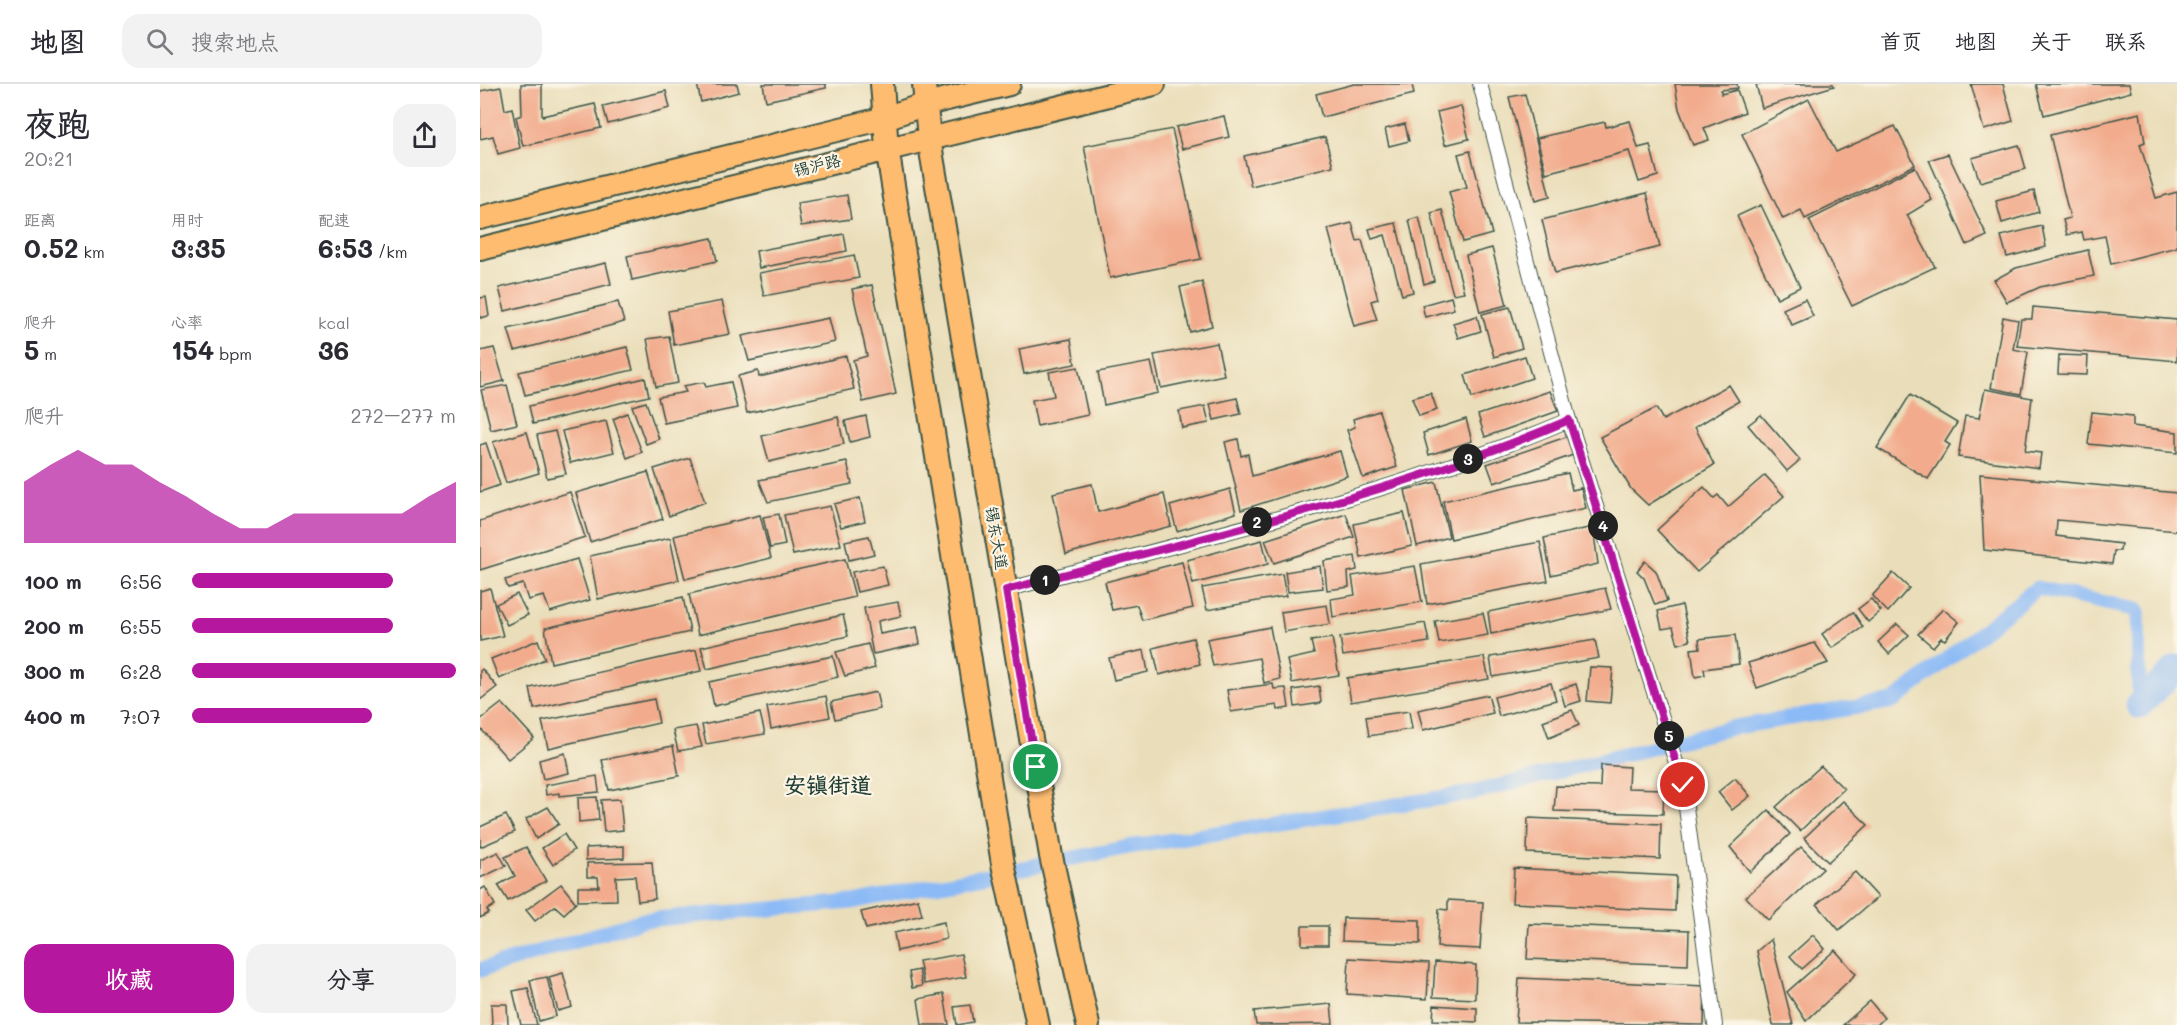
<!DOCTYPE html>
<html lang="zh">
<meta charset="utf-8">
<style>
:root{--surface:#fff;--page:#f2f2f3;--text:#2b2b33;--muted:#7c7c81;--line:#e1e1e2;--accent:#b5179e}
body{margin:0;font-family:Mali,"LXGW WenKai TC",sans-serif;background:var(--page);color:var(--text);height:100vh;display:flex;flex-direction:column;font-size:22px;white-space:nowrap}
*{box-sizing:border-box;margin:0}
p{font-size:20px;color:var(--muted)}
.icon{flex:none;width:33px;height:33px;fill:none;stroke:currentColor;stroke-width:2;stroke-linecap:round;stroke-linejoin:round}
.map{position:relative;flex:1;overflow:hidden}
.panel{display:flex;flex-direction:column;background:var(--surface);width:480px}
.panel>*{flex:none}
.pin{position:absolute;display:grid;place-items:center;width:51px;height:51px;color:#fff;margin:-26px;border:3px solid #fff;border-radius:50%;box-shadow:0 2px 6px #0007}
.km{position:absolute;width:30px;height:30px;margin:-15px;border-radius:50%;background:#222;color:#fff;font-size:16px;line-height:30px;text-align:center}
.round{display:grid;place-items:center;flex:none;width:63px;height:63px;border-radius:18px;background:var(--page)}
.head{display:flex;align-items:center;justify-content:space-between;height:102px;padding:0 24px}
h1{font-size:33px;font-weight:800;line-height:45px}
.figures{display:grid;grid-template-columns:repeat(3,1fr);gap:9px;height:102px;padding:6px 24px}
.figures div{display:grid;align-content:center}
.figures b{font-size:26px;font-weight:800}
.figures small{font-size:16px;font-weight:400}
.figures p{font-size:16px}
.chart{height:168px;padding:12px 24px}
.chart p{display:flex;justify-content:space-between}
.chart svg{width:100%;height:108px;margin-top:6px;fill:var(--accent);opacity:.7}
.action{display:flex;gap:12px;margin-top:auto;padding:12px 24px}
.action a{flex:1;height:69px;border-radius:18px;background:var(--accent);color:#fff;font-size:24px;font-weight:800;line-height:69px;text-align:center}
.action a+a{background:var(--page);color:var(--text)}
ul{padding:0 24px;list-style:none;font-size:20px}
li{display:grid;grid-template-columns:96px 72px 1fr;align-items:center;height:45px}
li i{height:15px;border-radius:8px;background:var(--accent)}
header{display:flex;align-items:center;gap:36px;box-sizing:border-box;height:84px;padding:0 30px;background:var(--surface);border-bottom:2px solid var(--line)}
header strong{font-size:28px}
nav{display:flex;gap:33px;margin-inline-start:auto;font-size:21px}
.search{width:420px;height:54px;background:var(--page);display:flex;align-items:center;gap:15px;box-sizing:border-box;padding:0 21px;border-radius:18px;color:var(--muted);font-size:22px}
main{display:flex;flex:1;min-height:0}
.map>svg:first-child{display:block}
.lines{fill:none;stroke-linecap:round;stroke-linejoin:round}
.canal{stroke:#8bbaf6;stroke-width:15}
.river{stroke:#8bbaf6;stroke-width:27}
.building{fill:#f2ac8d}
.street-casing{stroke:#3d5548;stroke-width:16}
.primary-casing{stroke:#3d5548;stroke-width:26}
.street{stroke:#fff;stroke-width:14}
.primary{stroke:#fdbc70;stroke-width:22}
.route-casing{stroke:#fff;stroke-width:12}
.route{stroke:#b5179e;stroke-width:8}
.labels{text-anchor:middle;stroke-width:4.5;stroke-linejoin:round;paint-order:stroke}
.street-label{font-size:16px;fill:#1f3d34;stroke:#fcf5e5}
.district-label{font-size:22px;font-weight:bold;fill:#1f3d34;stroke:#fcf5e5}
</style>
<header>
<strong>地图</strong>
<div class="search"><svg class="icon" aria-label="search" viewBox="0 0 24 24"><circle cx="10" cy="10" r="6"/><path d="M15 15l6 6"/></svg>搜索地点</div>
<nav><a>首页</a><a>地图</a><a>关于</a><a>联系</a></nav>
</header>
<main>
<section class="panel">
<div class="head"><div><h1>夜跑</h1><p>20:21</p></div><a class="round"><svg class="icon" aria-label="share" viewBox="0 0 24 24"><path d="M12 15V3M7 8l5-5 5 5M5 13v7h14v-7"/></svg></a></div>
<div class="figures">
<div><p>距离</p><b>0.52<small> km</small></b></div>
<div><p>用时</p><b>3:35</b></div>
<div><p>配速</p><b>6:53<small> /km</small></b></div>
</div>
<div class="figures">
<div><p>爬升</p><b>5<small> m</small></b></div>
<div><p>心率</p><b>154<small> bpm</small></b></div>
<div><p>kcal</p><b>36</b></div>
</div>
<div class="chart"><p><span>爬升</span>272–277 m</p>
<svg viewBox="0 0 160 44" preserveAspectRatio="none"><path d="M0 44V19L10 12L20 6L30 12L40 12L50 19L60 25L70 32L80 38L90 38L100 32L110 32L120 32L130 32L140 32L150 25L160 19V44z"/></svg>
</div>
<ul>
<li><b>100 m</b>6:56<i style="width:76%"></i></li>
<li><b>200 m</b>6:55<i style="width:76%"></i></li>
<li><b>300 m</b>6:28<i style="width:100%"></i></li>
<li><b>400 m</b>7:07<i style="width:68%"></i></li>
</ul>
<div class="action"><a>收藏</a><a>分享</a></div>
</section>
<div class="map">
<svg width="1697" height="941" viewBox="0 0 1697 941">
<rect width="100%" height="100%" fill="#fcf5e5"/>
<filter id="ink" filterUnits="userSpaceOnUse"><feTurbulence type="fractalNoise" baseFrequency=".0167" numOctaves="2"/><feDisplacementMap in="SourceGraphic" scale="12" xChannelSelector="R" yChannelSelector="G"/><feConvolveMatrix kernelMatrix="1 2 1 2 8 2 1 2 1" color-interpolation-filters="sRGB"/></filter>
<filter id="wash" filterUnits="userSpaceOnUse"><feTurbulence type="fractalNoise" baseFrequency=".008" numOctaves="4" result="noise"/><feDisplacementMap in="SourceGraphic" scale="24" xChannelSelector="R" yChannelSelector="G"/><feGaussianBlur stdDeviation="1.35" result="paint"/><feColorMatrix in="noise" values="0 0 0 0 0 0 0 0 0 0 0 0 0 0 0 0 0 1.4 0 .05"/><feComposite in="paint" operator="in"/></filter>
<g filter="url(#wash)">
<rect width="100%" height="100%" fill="#eadeba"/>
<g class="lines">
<polyline class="canal" points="0,886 164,836 372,818 654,762 992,709 1250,644 1414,617 1557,504 1658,526 1659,621"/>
<polyline class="river" points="1659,621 1697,584"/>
</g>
<g id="blocks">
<g class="building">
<polygon points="41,0 62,0 62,32 115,20 121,44 43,62 36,33 42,31"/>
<polygon points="217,0 257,0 259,8 221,18"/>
<polygon points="283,0 346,0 346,4 286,17"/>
<polygon points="874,0 932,0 934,10 842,33 836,10"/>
<polygon points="1195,0 1257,0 1258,4 1241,6 1241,10 1257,6 1265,28 1224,44 1229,56 1213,61 1199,25"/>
<polygon points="1276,0 1353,0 1354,2 1282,24"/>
<polygon points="1491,0 1523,0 1533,37 1504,46"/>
<polygon points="1556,0 1649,0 1651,8 1564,31"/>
<polygon points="21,3 25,26 32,24 40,64 18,70 13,52 0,55 0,7"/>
<polygon points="186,7 190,24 128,40 123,22"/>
<polygon points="1045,10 1070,113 1055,117 1029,13"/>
<polygon points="1329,15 1356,68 1415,42 1435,81 1325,135 1321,126 1303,135 1262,50"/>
<polygon points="981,22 989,55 965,61 957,28"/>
<polygon points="1660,29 1665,58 1660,60 1676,114 1697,108 1697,163 1631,180 1625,152 1604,156 1602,148 1587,151 1583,136 1590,134 1570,51"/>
<polygon points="744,32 749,53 702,65 696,43"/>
<polygon points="1150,37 1158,64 1170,61 1178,92 1159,98 1149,67 1066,89 1057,54 1125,38 1126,43"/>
<polygon points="925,40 929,57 909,62 905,45"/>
<polygon points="692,45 721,175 630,194 604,62"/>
<polygon points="845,53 853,82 771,102 764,72"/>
<polygon points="1539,61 1546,85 1500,98 1492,74"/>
<polygon points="990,67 1012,150 983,158 969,108 987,103 978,70"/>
<polygon points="1468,70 1507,152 1487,161 1449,76"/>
<polygon points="1435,83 1452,116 1427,131 1455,183 1372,222 1329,136"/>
<polygon points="1554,107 1559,128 1522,139 1516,117"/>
<polygon points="1167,109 1180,163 1075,189 1062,136"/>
<polygon points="367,111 371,135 321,142 317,119"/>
<polygon points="1281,121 1320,203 1297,214 1257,132"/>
<polygon points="962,126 984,208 973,210 951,129"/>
<polygon points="939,133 954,197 944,200 929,136"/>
<polygon points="872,139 877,157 882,156 898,215 891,217 897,236 874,242 848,145"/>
<polygon points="916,139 933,208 922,211 905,151 892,155 889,145"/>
<polygon points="1562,142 1566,163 1527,173 1521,152"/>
<polygon points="364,150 367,167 279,184 276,167"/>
<polygon points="232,154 237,177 152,196 147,172"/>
<polygon points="1012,164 1027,221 1000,228 986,171"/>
<polygon points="1608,166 1614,192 1560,203 1527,218 1514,196 1536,184"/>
<polygon points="374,171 379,194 284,212 279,189"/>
<polygon points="126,179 131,200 25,227 19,204"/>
<polygon points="722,198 732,242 710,248 700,203"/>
<polygon points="392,201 416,310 383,318 373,276 387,272 372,205"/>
<polygon points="6,213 9,232 0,234 0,214"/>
<polygon points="971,213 974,225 945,233 942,221"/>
<polygon points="1325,215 1333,232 1312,241 1303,225"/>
<polygon points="242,217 250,250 194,261 188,227"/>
<polygon points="138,218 144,238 35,267 28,245"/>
<polygon points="1030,223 1042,264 1014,273 1002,230"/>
<polygon points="1553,223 1697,236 1697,277 1537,262 1541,235 1552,235"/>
<polygon points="997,232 1001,247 978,254 973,239"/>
<polygon points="1523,233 1538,236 1533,265 1548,268 1541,310 1511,304"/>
<polygon points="349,234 355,258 269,277 262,252"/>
<polygon points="189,252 198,299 176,303 167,255"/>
<polygon points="591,255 595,280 544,290 539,265"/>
<polygon points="737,259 744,291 681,304 674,271"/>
<polygon points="147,263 153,286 45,311 39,288"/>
<polygon points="14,264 24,297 0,303 0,267"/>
<polygon points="1579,271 1608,272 1607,291 1578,290"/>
<polygon points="366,272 374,305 267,329 258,292 278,287 279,293"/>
<polygon points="1045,272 1052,294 992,314 985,291"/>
<polygon points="671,278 678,309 624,321 618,288"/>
<polygon points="598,283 608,331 557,342 552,316 574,312 569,288"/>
<polygon points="165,294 169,312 53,340 49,322"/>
<polygon points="224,298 226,303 251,298 257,324 184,339 178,313 206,308 203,302"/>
<polygon points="27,301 37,340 11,346 1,306"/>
<polygon points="1249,301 1259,317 1215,343 1234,381 1168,421 1151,405 1120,353 1176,324 1183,336"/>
<polygon points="1505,305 1552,314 1545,367 1561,369 1559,384 1478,373 1485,332 1499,334"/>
<polygon points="1070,307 1078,327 1005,353 998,331"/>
<polygon points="951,309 957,326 939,332 932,314"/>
<polygon points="1430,311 1477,339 1465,358 1470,361 1448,395 1397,364"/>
<polygon points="757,314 761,330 734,336 730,320"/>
<polygon points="166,318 179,355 166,360 152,322"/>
<polygon points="725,322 729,339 702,344 699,327"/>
<polygon points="899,327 917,383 883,394 867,346 875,343 873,335"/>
<polygon points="1612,328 1653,332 1653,342 1697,348 1697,369 1608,360"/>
<polygon points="147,329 162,368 147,374 133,335"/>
<polygon points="1281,331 1320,376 1307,387 1268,341"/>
<polygon points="386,332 390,353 370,358 365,337"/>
<polygon points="358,333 364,360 289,378 282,352"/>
<polygon points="986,335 992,357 949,371 943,349"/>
<polygon points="126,337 134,368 90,379 82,347"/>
<polygon points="75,347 86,390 67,394 57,351"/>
<polygon points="47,348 59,389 26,399 13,358"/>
<polygon points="1089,352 1096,370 1014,399 1007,380"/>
<polygon points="758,355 761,372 768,370 772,392 860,367 867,392 761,426 745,358"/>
<polygon points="6,359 20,401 0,408 0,361"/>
<polygon points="210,374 225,418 189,432 174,385"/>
<polygon points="367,378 372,400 288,418 279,396"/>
<polygon points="168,388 183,435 110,458 96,409"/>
<polygon points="1088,389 1092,406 1101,404 1106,424 971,455 963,417"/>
<polygon points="1500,390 1697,409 1697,447 1577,436 1576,452 1641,460 1640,467 1634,467 1632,480 1504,466"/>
<polygon points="1285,391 1304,412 1217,488 1177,446 1224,403 1234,414 1238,411 1248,423"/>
<polygon points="956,398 969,453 937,462 925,406"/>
<polygon points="612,400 618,428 684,410 691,442 586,470 573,409"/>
<polygon points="750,405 756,429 697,447 690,422"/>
<polygon points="90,408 105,453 0,486 0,437"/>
<polygon points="380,414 385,437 361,443 354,420"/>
<polygon points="350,422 361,461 313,471 304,431"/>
<polygon points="924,429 932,462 881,474 874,440"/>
<polygon points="299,430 305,461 290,464 283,433"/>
<polygon points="866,430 874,453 794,479 785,456"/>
<polygon points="280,431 291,474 205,495 194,452"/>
<polygon points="1113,443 1118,480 1071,491 1064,454"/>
<polygon points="389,452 394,470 369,476 365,457"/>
<polygon points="190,454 199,496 118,515 110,472"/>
<polygon points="782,456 788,480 713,500 707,476"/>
<polygon points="1060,458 1068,497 947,520 941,480"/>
<polygon points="875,472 877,486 868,488 869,503 847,506 844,477"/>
<polygon points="97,475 110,516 70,528 64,512 48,516 43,500 28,504 25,496"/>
<polygon points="365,475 375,513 218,551 209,510"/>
<polygon points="1165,477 1176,487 1187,517 1175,521 1164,494 1157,487"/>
<polygon points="702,478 713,524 662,536 657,521 632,526 625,498"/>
<polygon points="403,482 408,501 377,508 372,488"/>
<polygon points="840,482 843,504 808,508 805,488"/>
<polygon points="935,482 942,518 853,533 851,515 875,511 872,492"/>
<polygon points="1413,489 1429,504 1408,528 1392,512"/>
<polygon points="802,490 806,512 727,526 722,504"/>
<polygon points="10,504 23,552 0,557 0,507"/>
<polygon points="1125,504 1131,525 1011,550 1008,528"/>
<polygon points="37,510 48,531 27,541 16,520"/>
<polygon points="203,513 210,548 71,579 65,544"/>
<polygon points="1391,515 1401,527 1388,538 1378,525"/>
<polygon points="418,518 421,532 398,537 400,550 437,543 440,560 393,570 384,524"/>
<polygon points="847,521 850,540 804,548 801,528"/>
<polygon points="1202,521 1210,557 1198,560 1193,543 1182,545 1178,527"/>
<polygon points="1463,525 1479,538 1465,556 1461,554 1453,563 1438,550"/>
<polygon points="1373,528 1383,543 1352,564 1342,550"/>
<polygon points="1003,529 1008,551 959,559 955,537"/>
<polygon points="363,531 368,552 227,585 221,563"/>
<polygon points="945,539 949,558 863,572 860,553"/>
<polygon points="1417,540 1429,551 1409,570 1398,558"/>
<polygon points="790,543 800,595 784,599 779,574 733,582 727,555"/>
<polygon points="1255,551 1259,580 1224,585 1225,591 1215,593 1211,565 1220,564 1219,555"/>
<polygon points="713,554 720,580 679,591 673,564"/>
<polygon points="852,554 859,591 812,599 807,576 834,570 831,557"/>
<polygon points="58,556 65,575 19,595 11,575"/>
<polygon points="1115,556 1119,574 1013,593 1010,573"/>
<polygon points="1335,559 1348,579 1277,604 1268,579"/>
<polygon points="388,560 395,584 365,592 356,568"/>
<polygon points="216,566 221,587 54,625 50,604"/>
<polygon points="664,566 668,588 634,596 629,574"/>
<polygon points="353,572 358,593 234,622 229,598"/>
<polygon points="1004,573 1009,595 871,618 867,594"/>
<polygon points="1110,583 1133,584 1130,619 1107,617"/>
<polygon points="2,585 17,603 0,616 0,587"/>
<polygon points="1071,599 1076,616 1019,632 1014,613"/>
<polygon points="793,600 794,605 806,604 809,624 798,626 797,621 751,628 747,606"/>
<polygon points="1096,600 1101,617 1085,622 1080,605"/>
<polygon points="839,602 841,619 815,623 813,606"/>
<polygon points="396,608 400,625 355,635 351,618"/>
<polygon points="1008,611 1013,629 943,646 938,626"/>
<polygon points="346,612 350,633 291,645 287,623"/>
<polygon points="174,615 179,639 68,664 62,637"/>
<polygon points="22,619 54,654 28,675 0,644 0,636"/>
<polygon points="1092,626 1099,641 1069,654 1063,637"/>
<polygon points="929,627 932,645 889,652 886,633"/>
<polygon points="280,629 285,650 226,660 222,641"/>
<polygon points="216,642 222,663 198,667 193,646"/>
<polygon points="193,662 199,692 129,706 122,676"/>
<polygon points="85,669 89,689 63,695 59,676"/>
<polygon points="1121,681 1149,683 1148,704 1184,705 1183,730 1074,727 1076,702 1120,703"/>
<polygon points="1341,682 1364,705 1320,747 1296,723"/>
<polygon points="117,692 119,708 79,712 79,709 66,711 65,701"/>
<polygon points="1255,694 1270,712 1252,726 1238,708"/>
<polygon points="117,713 119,736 99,738 98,714"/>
<polygon points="140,715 143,746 124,748 121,716"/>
<polygon points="1363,717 1388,741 1348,778 1324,754"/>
<polygon points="68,723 79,740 56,755 46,735"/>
<polygon points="1289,726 1310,750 1270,788 1250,763"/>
<polygon points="26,731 35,748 0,763 0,743"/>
<polygon points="1048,734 1181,740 1180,775 1047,769"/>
<polygon points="84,750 94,766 73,781 62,764"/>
<polygon points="144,762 144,774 106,776 106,764"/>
<polygon points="46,763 66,797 28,817 18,801 35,792 25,773"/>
<polygon points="1321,763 1343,785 1288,836 1266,813"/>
<polygon points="18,768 26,782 0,794 0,776"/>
<polygon points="172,778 175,815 158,817 155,792 136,793 137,816 98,817 98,803 119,803 118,793 107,793 107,779"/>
<polygon points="1034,784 1196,792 1195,827 1032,819"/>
<polygon points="1375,788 1398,813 1359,846 1337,820"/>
<polygon points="81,800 96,819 84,830 75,822 55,837 46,826"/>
<polygon points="5,803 15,821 7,826 9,829 0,834 0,806"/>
<polygon points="438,815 442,831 386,845 381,828"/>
<polygon points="968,816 1003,818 1000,865 957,863 959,825 968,826"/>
<polygon points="863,834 940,836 940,860 862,857"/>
<polygon points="464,838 466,855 417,867 414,849"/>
<polygon points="1049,840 1209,846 1208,881 1047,875"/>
<rect x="822" y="842" width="26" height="19"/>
<polygon points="1333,851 1345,865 1322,885 1310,872"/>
<polygon points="1291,855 1313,941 1293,941 1277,867"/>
<polygon points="1355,866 1376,890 1326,937 1307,908"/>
<polygon points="481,870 486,893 444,900 439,877"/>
<polygon points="869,874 949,879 947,915 867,910"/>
<polygon points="955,878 996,881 995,915 953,913"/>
<polygon points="439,886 442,902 432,904 429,888"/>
<polygon points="83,889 92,923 78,927 69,893"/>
<polygon points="67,893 76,932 59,937 50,896"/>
<polygon points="1039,894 1225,902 1224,941 1036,938"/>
<polygon points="48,904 57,941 41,941 33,907"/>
<polygon points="464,910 469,941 442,941 438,915"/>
<polygon points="1390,917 1404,934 1397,941 1363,941"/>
<polygon points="11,920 27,920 28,941 12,941"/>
<polygon points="851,920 853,940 776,941 774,927"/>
<polygon points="490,921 493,938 477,941 474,923"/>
<polygon points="954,921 997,924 997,938 953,936"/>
</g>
</g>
</g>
<g filter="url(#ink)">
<use href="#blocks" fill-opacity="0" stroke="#3d5548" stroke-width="1.5"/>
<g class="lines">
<defs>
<g id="street">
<polyline points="1000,0 1089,336 1203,701 1235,941"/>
<path d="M526 506C715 455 909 413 1089 336"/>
</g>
<g id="primary">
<polyline points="402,0 407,64 523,780 558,941"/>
<polyline points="444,0 449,55 571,772 608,941"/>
<polyline points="0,134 405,34 446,20 529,0"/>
<polyline points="0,165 674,0"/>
</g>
</defs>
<use href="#street" class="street-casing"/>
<use href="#primary" class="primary-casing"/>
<use href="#street" class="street"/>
<use href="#primary" class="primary"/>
</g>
</g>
<g class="lines" filter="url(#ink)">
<defs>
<path id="route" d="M556 683 526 506C714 455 909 413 1089 336L1203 701"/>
</defs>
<use href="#route" class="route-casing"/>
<use href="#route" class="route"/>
</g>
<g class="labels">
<g class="street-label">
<text transform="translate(337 81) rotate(-14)" y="6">锡沪路</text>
<text transform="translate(517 454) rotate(80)" y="6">锡东大道</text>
</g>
<g class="district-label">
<text x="348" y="709">安镇街道</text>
</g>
</g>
</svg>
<div class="pin" style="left:556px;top:683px;background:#1e9e55"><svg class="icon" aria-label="arrive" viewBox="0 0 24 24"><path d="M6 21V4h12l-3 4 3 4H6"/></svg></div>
<div class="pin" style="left:1203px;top:701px;background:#d93025"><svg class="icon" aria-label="check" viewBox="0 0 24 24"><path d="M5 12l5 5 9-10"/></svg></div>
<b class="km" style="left:565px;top:496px">1</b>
<b class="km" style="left:777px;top:438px">2</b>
<b class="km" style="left:988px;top:375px">3</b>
<b class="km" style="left:1123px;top:442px">4</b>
<b class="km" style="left:1189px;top:652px">5</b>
</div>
</main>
